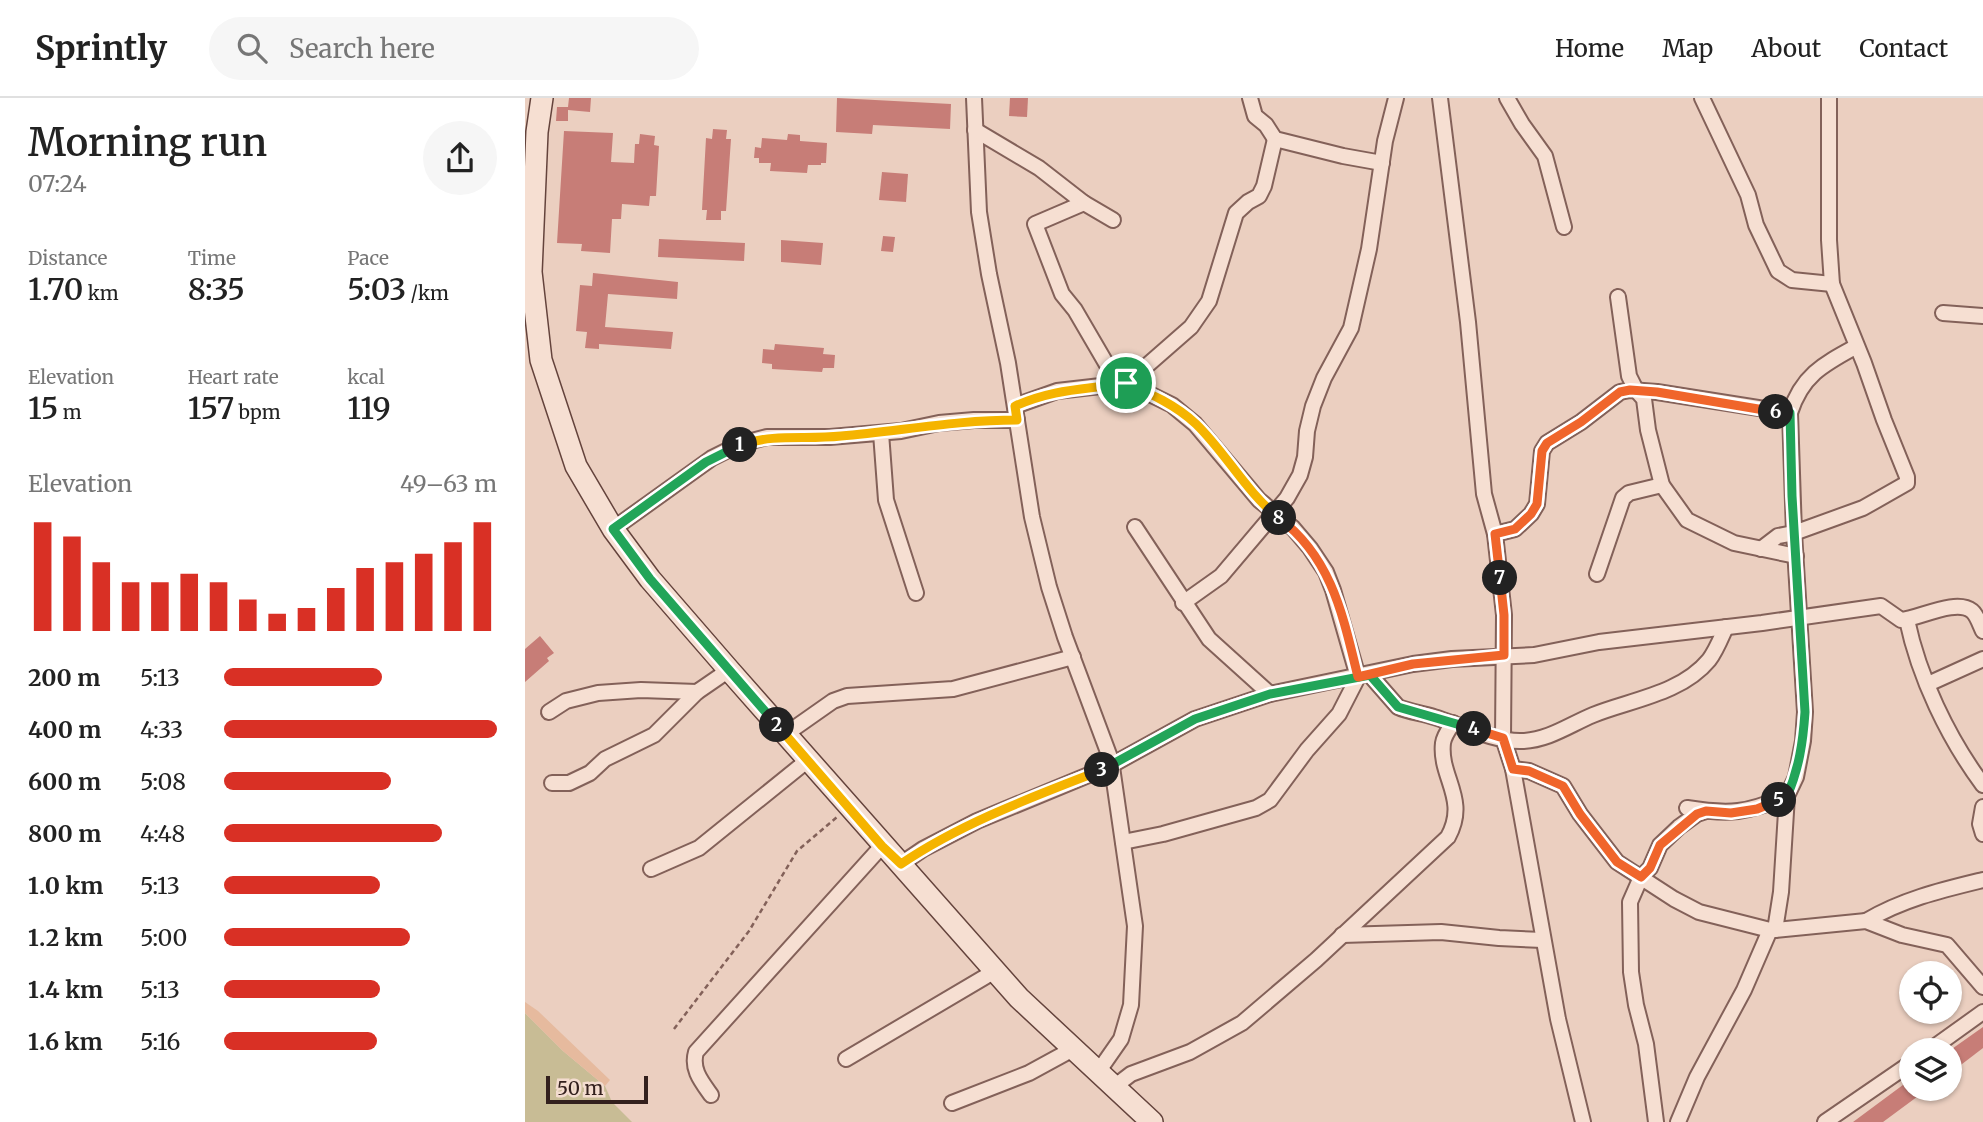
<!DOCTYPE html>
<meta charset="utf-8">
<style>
:root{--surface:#fff;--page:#f6f6f6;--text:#222;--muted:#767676;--line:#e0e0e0;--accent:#d93025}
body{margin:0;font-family:Merriweather,serif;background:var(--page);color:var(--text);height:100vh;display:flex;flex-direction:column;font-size:26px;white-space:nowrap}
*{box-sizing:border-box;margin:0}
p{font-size:23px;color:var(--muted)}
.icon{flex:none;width:38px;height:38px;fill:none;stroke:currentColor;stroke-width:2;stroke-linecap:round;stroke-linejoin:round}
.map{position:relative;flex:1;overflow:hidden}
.panel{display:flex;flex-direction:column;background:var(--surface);width:525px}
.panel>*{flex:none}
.buttons{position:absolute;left:1374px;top:863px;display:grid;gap:14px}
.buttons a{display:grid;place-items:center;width:63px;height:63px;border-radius:50%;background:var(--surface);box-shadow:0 2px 5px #0004;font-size:35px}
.scale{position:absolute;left:21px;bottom:18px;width:102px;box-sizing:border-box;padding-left:7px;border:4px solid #33201d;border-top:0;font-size:19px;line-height:24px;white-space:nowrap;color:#33201d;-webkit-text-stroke:5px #f3dccf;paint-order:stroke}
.pin{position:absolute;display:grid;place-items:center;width:60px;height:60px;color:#fff;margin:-30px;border:4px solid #fff;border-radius:50%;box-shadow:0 2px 7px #0007}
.km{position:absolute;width:35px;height:35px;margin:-18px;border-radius:50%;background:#222;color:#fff;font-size:19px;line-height:35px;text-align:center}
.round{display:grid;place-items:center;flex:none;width:74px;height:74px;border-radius:37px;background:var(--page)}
.head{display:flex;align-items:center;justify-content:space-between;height:119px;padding:0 28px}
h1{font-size:38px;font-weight:600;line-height:52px}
.stats{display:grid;grid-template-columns:repeat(3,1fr);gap:10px;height:119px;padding:7px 28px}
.stats div{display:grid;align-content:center}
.stats b{font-size:30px;font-weight:600}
.stats small{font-size:19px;font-weight:400}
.stats p{font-size:19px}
.chart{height:196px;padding:14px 28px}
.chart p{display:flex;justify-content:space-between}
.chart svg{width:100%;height:126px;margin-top:7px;stroke:var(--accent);stroke-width:6}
ul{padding:0 28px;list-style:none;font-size:23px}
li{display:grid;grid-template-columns:112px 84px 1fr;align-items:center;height:52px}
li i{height:18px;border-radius:9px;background:var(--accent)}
header{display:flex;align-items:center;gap:42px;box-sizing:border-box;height:98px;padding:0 35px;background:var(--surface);border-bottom:2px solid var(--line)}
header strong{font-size:33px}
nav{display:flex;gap:38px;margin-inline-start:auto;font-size:24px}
.search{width:490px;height:63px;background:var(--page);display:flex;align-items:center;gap:18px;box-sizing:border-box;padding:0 24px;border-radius:38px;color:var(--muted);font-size:26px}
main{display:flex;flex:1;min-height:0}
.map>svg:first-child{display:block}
.green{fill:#c8bc95}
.sand{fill:#e6ba9e}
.building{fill:#c77d77}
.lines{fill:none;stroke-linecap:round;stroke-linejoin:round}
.minor-casing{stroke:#836159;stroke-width:18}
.secondary-casing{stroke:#64433c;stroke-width:24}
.path{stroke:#836159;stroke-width:2.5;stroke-dasharray:5 3.5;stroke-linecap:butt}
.minor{stroke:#f6dfd2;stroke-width:14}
.secondary{stroke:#f6dfd2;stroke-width:21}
.split-1-casing{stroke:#fff;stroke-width:14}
.split-2-casing{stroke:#fff;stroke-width:14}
.split-3-casing{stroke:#fff;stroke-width:14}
.split-4-casing{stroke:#fff;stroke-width:14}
.split-5-casing{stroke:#fff;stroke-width:14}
.split-6-casing{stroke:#fff;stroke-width:14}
.split-7-casing{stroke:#fff;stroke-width:14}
.split-8-casing{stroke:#fff;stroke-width:14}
.split-9-casing{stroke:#fff;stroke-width:14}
.split-1{stroke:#f5b400;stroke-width:9}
.split-2{stroke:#22a559;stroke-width:9}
.split-3{stroke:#f5b400;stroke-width:9}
.split-4{stroke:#22a559;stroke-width:9}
.split-5{stroke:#f0652b;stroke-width:9}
.split-6{stroke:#22a559;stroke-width:9}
.split-7{stroke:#f0652b;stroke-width:9}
.split-8{stroke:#f0652b;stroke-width:9}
.split-9{stroke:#f5b400;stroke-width:9}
</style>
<header>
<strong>Sprintly</strong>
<div class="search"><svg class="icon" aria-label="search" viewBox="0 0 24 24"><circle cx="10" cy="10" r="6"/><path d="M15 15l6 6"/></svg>Search here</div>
<nav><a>Home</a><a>Map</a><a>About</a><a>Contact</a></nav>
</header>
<main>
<section class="panel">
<div class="head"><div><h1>Morning run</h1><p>07:24</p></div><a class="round"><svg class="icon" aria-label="share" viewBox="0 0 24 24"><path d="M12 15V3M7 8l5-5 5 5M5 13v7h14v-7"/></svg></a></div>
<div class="stats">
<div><p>Distance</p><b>1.70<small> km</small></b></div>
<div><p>Time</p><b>8:35</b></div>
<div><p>Pace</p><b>5:03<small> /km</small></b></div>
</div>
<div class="stats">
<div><p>Elevation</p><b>15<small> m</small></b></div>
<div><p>Heart rate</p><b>157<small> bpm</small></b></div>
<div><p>kcal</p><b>119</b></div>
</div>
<div class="chart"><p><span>Elevation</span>49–63 m</p>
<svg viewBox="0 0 160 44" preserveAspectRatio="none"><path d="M5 44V6M15 44V11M25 44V20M35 44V27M45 44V27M55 44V24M65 44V27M75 44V33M85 44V38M95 44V36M105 44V29M115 44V22M125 44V20M135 44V17M145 44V13M155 44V6"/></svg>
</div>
<ul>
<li><b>200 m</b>5:13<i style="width:58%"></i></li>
<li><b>400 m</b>4:33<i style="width:100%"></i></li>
<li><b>600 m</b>5:08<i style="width:61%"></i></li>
<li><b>800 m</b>4:48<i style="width:80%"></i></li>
<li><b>1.0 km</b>5:13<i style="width:57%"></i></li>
<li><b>1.2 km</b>5:00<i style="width:68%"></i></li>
<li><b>1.4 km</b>5:13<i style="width:57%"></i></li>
<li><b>1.6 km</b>5:16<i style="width:56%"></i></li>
</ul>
</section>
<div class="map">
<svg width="1458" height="1024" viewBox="0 0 1458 1024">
<rect width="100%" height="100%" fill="#ebcfc0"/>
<polygon class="green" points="0,915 38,953 80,988 87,1004 107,1024 0,1024"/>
<polygon class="sand" points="0,904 13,913 85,982 80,988 38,953 0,915"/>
<g class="building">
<polygon points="44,0 66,0 65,14 43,12 43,23 31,23 32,9 43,9"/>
<polygon points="312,0 426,6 425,31 348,27 347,36 311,34"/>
<polygon points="485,0 503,0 502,19 484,18"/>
<polygon points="188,31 202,32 201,41 206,41 201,113 196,113 196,122 181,122 182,112 177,112 181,40 187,41"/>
<polygon points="39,33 88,35 86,64 109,65 110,46 114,46 115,36 130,38 129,47 134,48 131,98 125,98 124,108 97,106 96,121 87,121 85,155 56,153 57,146 32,145"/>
<polygon points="263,36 275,37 275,43 302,45 301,65 296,65 296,67 283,67 282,75 245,73 246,65 234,65 234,60 229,60 230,49 236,50 237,40 262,42"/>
<polygon points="357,74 383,76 381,104 354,102"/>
<polygon points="358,138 370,139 368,154 356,153"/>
<polygon points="134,141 220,145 219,163 133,159"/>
<polygon points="256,142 298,145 296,167 256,164"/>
<polygon points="68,175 153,184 152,201 83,196 80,229 148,234 146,251 74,246 74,251 60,250 62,234 51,233 55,187 67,188"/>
<polygon points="250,246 299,250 298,256 310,257 309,270 298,270 297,274 247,271 247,266 237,265 238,251 249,252"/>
<polygon points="15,538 29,555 22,560 24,563 0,584 0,551"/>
<polygon points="1458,929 1458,950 1424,976 1424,953"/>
<polygon points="1386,981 1386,990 1404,990 1358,1024 1328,1024"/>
</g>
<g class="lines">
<defs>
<g id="minor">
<polyline points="449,0 454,114 464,176 483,265 507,419 524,489 540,539 586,662 610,828 606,907 596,941 573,974"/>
<polyline points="725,0 730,18 741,27 750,41 818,58 857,65"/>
<polyline points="915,0 943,224 959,396 970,436 979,517 978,640 988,671 1033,921 1058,1024"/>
<polyline points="982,0 997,26 1020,58 1039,129"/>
<polyline points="1177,0 1223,97 1231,127 1253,173 1267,182 1307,186"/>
<path d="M1304 0V142L1307 186 1339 265 1359 322 1382 379V385L1338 410 1269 435 1265 315C1277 277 1299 266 1332 248"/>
<polyline points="450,32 514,70 559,105 510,126 537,196 550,212 585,272 592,280 647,307 670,326 734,402 768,430 785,450 801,474 808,492 833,579 814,616 782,652 745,702 731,710 638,736 598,744"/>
<polyline points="559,105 588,122"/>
<polyline points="1093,199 1104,278 1111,292 1119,301 1123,332 1137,387 1162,422 1209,445 1271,458"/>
<polyline points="1418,215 1458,218"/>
<polyline points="490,308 532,293 602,285 666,229 684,203 711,115 723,104 734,98 739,88 750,41"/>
<polyline points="356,335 361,402 391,495"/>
<polyline points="610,429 684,541 745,596"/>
<polyline points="88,431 187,360 215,346 242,339 305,339 376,333 414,325 449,322 492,322"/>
<polyline points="970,436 990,431 1006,416 1012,406 1017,353 1022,345 1056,324 1095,294 1105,292 1132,294 1265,315"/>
<polyline points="1072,476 1098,400 1104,395 1137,387"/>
<polyline points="658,505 696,478 762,400 775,377 780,359 782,333 788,308 799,280 826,230 844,151 860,43 871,0"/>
<path d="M1382 522C1394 579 1423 640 1458 687"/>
<path d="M845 577 873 609C884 614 897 615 909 619 935 627 971 644 997 643 1024 642 1044 627 1068 617 1105 602 1156 596 1184 562 1191 553 1196 540 1201 529"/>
<polyline points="1403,586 1458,561"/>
<polyline points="24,614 41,603 73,595 116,592 172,594 204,572"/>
<polyline points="261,636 308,603 322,598 428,591 548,559"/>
<polyline points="988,671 1004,673 1038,688 1055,716 1092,764 1149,801 1174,814 1245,832"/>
<polyline points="27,685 44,685 65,675 80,661 129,637 172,594"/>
<polyline points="1458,709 1455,726 1458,736"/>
<path d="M1162 710C1205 717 1222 715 1262 698"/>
<path d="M376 766 398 751 452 723 583 669 670 621 745 596 888 566 927 561 1009 557 1074 544 1237 525 1356 508 1376 522C1393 521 1431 500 1447 513 1452 517 1455 527 1458 533"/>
<polyline points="126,771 174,750 283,662"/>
<path d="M1341 823C1378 801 1417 792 1458 782"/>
<polyline points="1250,832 1341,823 1377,837 1422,847 1458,889"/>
<polyline points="817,837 916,834 974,840 1018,842"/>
<polyline points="1405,952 1458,914"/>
<polyline points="321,961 470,873"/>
<path d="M589 989 606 976 665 954 717 925 791 862 923 739C944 701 914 679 918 645 919 638 924 631 928 625"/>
<path d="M186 997C176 983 166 971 171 954L357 748"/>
<polyline points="427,1005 504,975 548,951"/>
<polyline points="1131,1024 1121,946 1111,907 1106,874 1105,804 1116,779 1125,770 1135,747 1154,729 1172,716 1181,713"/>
<polyline points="1153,1024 1172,979 1219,892 1245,832 1250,832 1256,794 1262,698 1271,679 1278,643 1280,614 1269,435 1253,438 1236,451"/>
<polyline points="1300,1024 1386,965"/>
</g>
<polyline id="secondary" points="17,0 12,34 6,174 16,262 51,368 88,431 125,481 204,572 494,900 627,1024"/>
</defs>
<use href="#minor" class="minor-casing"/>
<use href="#secondary" class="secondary-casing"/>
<polyline class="path" points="149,931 224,833 272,753 312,719"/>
<use href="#minor" class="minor"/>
<use href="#secondary" class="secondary"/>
</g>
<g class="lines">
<defs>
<path id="split-1" d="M215 347C252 335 279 342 316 338 375 333 432 322 492 322L490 308C531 290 560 292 601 285"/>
<polyline id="split-2" points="215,347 181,364 88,431 125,481 252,627"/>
<path id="split-3" d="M252 627 357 748 376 766C436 725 510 698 577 672"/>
<polyline id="split-4" points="577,672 670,621 745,596 845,577 873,609 949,631"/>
<polyline id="split-5" points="949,631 978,640 988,671 1004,673 1038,688 1055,716 1092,764 1116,779 1125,770 1135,747 1172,716 1181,713 1206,715 1232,711 1254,702"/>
<path id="split-6" d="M1251 314 1265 315 1267 398 1280 614C1278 644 1274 671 1262 698L1254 702"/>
<polyline id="split-7" points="975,480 970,436 990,431 1006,416 1012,406 1017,353 1022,345 1056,324 1095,294 1105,292 1132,294 1251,314"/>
<path id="split-8" d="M754 420C807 460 818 518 833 579L888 566 979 557V517L975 480"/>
<path id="split-9" d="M601 285C626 296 651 307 671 326 701 355 721 394 754 420"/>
</defs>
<use href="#split-1" class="split-1-casing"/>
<use href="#split-2" class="split-2-casing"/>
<use href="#split-3" class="split-3-casing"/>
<use href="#split-4" class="split-4-casing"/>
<use href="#split-5" class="split-5-casing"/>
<use href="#split-6" class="split-6-casing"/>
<use href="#split-7" class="split-7-casing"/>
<use href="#split-8" class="split-8-casing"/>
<use href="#split-9" class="split-9-casing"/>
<use href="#split-1" class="split-1"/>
<use href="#split-2" class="split-2"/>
<use href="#split-3" class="split-3"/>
<use href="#split-4" class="split-4"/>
<use href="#split-5" class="split-5"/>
<use href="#split-6" class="split-6"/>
<use href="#split-7" class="split-7"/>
<use href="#split-8" class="split-8"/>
<use href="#split-9" class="split-9"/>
</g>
</svg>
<div class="buttons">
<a><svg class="icon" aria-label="locate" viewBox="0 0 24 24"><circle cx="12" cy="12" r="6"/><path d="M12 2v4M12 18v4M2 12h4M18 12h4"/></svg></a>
<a><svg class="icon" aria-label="layers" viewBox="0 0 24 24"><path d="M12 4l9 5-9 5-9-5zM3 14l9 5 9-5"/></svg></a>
</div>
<div class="scale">50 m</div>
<div class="pin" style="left:601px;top:285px;background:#1e9e55"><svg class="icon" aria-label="arrive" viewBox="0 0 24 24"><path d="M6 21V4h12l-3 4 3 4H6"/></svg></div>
<b class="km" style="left:215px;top:347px">1</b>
<b class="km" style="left:252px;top:627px">2</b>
<b class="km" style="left:577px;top:672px">3</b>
<b class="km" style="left:949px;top:631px">4</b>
<b class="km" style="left:1254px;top:702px">5</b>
<b class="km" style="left:1251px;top:314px">6</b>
<b class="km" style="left:975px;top:480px">7</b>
<b class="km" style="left:754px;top:420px">8</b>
</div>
</main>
